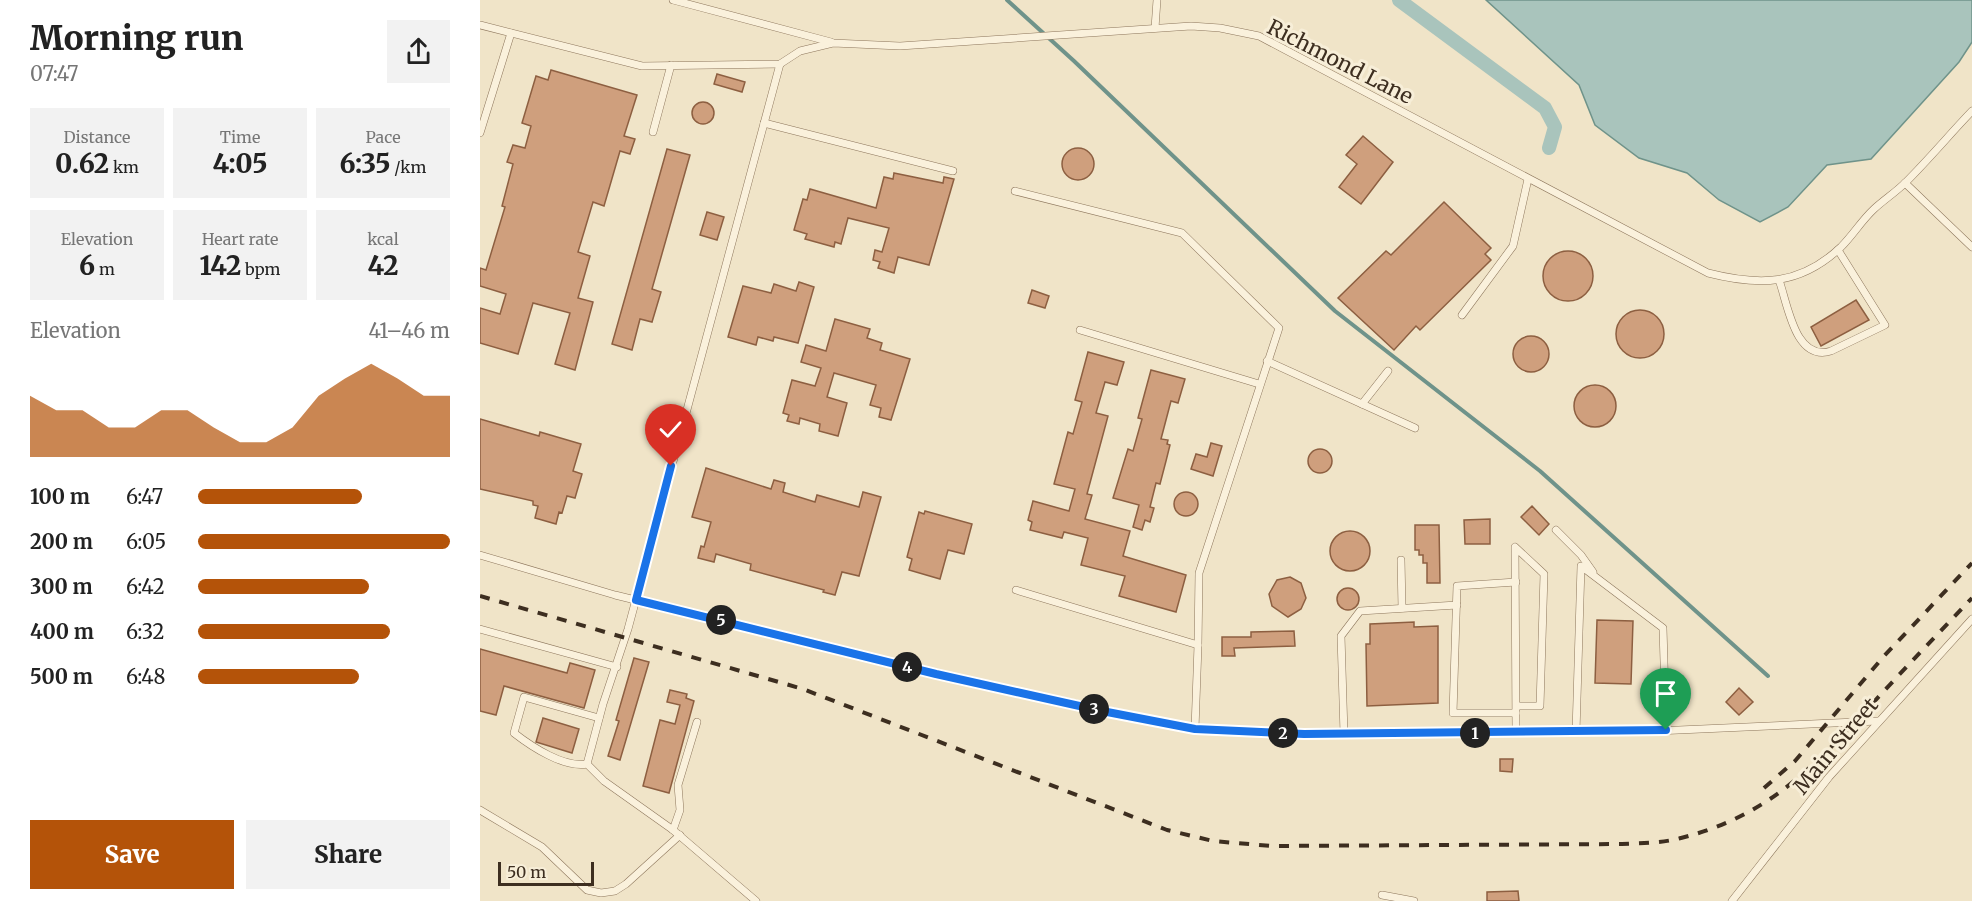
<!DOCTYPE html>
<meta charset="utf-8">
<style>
:root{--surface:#fff;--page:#f2f2f2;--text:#222;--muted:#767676;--accent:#b45309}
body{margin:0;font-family:Merriweather,serif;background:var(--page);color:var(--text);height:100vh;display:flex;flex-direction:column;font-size:22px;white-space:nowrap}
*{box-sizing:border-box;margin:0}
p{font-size:20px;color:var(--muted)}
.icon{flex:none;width:33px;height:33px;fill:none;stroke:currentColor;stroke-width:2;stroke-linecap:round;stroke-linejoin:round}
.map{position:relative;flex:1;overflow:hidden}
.panel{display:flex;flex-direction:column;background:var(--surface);width:480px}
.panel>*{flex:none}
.scale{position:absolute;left:18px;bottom:15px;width:96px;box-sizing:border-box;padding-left:6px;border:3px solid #3d2e20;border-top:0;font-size:16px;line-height:21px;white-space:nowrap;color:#3d2e20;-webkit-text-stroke:4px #f7eed8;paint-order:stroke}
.pin{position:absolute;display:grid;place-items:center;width:51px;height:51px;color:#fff;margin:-62px -26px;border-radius:50% 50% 50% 0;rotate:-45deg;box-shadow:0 0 6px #0007}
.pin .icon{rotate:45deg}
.km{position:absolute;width:30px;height:30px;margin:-15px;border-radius:50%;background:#222;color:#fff;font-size:16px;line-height:30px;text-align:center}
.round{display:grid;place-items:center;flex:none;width:63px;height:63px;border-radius:0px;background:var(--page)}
.head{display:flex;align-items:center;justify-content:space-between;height:102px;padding:0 30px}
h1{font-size:33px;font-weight:800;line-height:45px}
.stats{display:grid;grid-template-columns:repeat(3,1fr);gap:9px;height:102px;padding:6px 30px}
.stats div{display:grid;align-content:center;border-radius:0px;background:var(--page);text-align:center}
.stats b{font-size:26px;font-weight:800}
.stats small{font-size:16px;font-weight:400}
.stats p{font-size:16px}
.chart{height:168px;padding:12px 30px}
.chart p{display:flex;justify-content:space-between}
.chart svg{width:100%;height:108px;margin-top:6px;fill:var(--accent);opacity:.7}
.primary-button{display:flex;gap:12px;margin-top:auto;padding:12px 30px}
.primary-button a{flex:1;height:69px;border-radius:0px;background:var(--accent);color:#fff;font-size:24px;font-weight:800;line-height:69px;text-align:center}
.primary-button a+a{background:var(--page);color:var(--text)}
ul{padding:0 30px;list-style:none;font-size:20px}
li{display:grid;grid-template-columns:96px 72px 1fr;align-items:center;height:45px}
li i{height:15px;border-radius:8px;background:var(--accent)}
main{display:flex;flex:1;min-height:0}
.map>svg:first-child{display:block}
.water{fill:#a9c4bc;stroke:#6f938a;stroke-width:1.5}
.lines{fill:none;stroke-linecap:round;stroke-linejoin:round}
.stream{stroke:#6f938a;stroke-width:4}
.canal{stroke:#a9c4bc;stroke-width:14}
.building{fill:#cf9f7d;stroke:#8d5f41;stroke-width:1.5}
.lane-casing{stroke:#8d765c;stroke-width:8}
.lane{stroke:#faf1dc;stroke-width:7}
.rail{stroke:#3d2e20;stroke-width:4;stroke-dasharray:10 10;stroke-linecap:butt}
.route-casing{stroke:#fff;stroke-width:12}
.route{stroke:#1a73e8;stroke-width:8}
.labels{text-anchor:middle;stroke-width:6;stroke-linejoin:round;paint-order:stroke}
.street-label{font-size:21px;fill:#3d2e20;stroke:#f7eed8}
</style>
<main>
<section class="panel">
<div class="head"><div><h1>Morning run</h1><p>07:47</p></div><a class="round"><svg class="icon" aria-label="share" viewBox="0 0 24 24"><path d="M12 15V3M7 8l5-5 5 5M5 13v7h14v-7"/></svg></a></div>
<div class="stats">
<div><p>Distance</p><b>0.62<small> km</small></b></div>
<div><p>Time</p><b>4:05</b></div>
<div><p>Pace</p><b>6:35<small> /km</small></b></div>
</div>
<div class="stats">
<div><p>Elevation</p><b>6<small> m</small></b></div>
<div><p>Heart rate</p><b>142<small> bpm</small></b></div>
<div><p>kcal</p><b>42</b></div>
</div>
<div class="chart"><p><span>Elevation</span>41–46 m</p>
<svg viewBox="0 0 160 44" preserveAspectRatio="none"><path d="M0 44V19L10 25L20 25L30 32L40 32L50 25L60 25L70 32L80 38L90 38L100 32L110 19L120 12L130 6L140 12L150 19L160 19V44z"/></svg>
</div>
<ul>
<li><b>100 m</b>6:47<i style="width:65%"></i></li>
<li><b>200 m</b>6:05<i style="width:100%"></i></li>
<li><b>300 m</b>6:42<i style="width:68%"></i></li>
<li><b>400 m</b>6:32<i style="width:76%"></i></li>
<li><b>500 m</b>6:48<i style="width:64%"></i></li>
</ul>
<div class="primary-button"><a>Save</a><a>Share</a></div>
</section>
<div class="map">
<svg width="1492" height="901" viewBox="0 0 1492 901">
<rect width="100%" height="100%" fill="#f0e4c8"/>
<polygon class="water" points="1006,0 1492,0 1492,42 1479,62 1391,159 1347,165 1308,207 1280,222 1239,200 1207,173 1159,158 1115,125 1099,85"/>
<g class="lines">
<polyline class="stream" points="527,0 594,61 855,311 1060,471 1288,676"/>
<polyline class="canal" points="919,0 1065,108 1075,127 1069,148"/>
</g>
<g class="building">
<polygon points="71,70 157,95 144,136 155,139 150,154 140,151 124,206 113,202 98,252 110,256 98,298 113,302 95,370 75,364 90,313 53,303 38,354 0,343 0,308 20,314 26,294 0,286 0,268 6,270 25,207 22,206 33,164 27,162 33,145 45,148 51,126 42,123 56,76 68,80"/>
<polygon points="237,74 265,82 262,92 234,84"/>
<circle cx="223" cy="113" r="11"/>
<polygon points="883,136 913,162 881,204 859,187 877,164 866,155"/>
<circle cx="598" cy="164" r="16"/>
<polygon points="187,149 210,155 172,289 181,292 172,322 160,319 152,350 132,344"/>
<polygon points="414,173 463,183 464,177 474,179 449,265 418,257 414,273 398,268 400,262 393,260 395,250 402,252 409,228 368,218 361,244 355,242 354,247 325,239 327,234 314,230 323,199 327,200 330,189 396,208 404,177 413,179"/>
<polygon points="964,202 1011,248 1005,254 1011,260 940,330 936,326 914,350 858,298 906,251 911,255"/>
<polygon points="227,212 244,217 237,240 220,235"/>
<circle cx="1088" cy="276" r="25"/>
<polygon points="319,282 334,287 318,343 294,337 293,341 278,337 276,345 248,337 263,286 291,293 294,284 316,291"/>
<polygon points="552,290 569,296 565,308 548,303"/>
<polygon points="1376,300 1389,320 1341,346 1331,327"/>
<circle cx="1160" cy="334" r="24"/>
<polygon points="355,319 390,329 387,338 402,343 400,350 430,359 411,420 399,417 401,408 390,405 396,385 354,373 347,397 367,403 358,436 339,431 340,424 320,418 319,424 307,421 309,415 303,413 312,380 335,386 341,368 321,362 326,345 346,351"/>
<circle cx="1051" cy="354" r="18"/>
<polygon points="608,352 644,362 637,385 625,382 616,413 628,416 607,494 612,495 605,519 650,531 643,556 706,575 696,612 639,596 645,576 601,565 608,538 584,532 582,538 550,530 552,522 548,520 553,501 589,511 595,489 574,484 588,432 593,434 602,402 595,400"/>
<polygon points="671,370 705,379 698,403 691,401 681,439 688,440 687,444 690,445 686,461 680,484 676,483 670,507 674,508 670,522 665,520 662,530 653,527 659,505 633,498 648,449 653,451 662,419 658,418"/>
<circle cx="1115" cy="406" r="21"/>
<polygon points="0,419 59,436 60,432 101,444 93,471 102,474 95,498 87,496 82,513 79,512 76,524 55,518 58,506 53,505 53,501 0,489"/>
<polygon points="731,443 742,446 733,476 711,469 716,454 727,457"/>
<circle cx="840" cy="461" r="12"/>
<polygon points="226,468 291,489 294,480 305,483 303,492 335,502 337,495 379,507 383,492 401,497 379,576 362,572 355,595 343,592 344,590 270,570 271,564 236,554 234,562 218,558 221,546 224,547 231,522 212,517"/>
<circle cx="706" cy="504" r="12"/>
<polygon points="1052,506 1069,524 1059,535 1041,517"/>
<polygon points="445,511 492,524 484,554 468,550 460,579 429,570 432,559 427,557 439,512 444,514"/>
<polygon points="1010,519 1010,544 985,544 984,520"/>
<polygon points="935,525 959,525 960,583 947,583 947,563 943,563 943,555 939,555 939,550 935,550"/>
<circle cx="870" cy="551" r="20"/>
<polygon points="810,577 821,583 826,598 821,609 808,617 792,606 789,594 797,580"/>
<circle cx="868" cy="599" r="11"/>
<polygon points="1117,620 1153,621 1151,684 1115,683"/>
<polygon points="934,622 934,627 958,626 958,703 887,706 886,644 890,644 890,624"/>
<polygon points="814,631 815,646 754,648 755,656 742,656 742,637 771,637 771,632"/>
<polygon points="0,649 87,673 90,663 115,670 104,708 24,686 16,715 0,711"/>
<polygon points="154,658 169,662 140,760 128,756 139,721 136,720"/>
<polygon points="1259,688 1273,702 1259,715 1246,702"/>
<polygon points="190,690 207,694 206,698 214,701 189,793 163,786 180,720 195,724 200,705 187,702"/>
<polygon points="63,718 99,729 92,753 56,742"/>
<polygon points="1020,759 1033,759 1032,772 1020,771"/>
<polygon points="1038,891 1039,901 1007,901 1007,892"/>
</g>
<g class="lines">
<defs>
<g id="lane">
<polyline points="193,0 351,42"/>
<path d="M0 25 162 66 300 64 320 51 353 43 420 46 711 26 740 28 779 36 1228 273C1279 286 1320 286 1361 247 1373 235 1382 220 1394 209 1405 199 1416 192 1426 182 1449 159 1470 134 1492 111"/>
<polyline points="675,28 677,0"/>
<polyline points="284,123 473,171"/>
<polyline points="173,132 191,65"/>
<polyline points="0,133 31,33"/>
<polyline points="1425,183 1492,247"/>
<polyline points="535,191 702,233 799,328 719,573 718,645"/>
<path d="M1299 280C1308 305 1315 362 1351 351L1405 325 1358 250"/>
<polyline points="982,315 1033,246 1048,179"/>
<polyline points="600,330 779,384"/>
<polyline points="787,361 935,428"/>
<polyline points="882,404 908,371"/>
<polyline points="1076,530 1101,555 1113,572"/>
<polyline points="0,555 135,595 456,674 715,729 824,734 1176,731 1398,721"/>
<polyline points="921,560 922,608"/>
<polyline points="1036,582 977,586 973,713 1036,713"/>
<polyline points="536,590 718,645 715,729"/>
<polyline points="0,629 137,667"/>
<polyline points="1036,706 1060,706 1064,574 1035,547 1036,732"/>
<polyline points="1096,732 1101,566 1183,628 1186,730"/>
<polyline points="864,734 861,636 880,611 977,605"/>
<path d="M107 764C84 768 52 747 34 733L44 697 119 718"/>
<polyline points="0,810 62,847 107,890 121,893 135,891 146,884 200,835"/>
<polyline points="193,830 200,810 198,785 217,722"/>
<polyline points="902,895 934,901"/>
<polyline points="276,901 193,830 124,781 107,764 123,704 148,629 300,64"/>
<polyline points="1252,901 1349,777 1492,619"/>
</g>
</defs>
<use href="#lane" class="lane-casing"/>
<use href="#lane" class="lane"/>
<g class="rail">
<path d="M0 596 323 689 687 830 733 841 791 846 1142 844C1162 843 1183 843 1201 838 1289 816 1333 767 1392 704 1425 668 1459 633 1492 598"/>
<polyline points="1284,788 1315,761 1404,656 1492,563"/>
</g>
</g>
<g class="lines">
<defs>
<polyline id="route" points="191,466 156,600 456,674 622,711 715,729 824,734 1186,730"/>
</defs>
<use href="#route" class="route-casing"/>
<use href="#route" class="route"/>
</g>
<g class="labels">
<g class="street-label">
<text transform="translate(860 62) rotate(27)" y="7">Richmond Lane</text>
<text transform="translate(1356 746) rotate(-50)" y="7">Main Street</text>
</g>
</g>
</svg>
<div class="scale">50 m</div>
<div class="pin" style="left:1186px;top:730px;background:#1e9e55"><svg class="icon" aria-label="arrive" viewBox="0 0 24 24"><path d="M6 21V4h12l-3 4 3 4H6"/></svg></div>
<div class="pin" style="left:191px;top:466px;background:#d93025"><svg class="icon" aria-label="check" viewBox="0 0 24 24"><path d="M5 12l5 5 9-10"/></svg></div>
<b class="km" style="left:995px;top:733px">1</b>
<b class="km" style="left:803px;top:733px">2</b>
<b class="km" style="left:614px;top:709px">3</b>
<b class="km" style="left:427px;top:667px">4</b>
<b class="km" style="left:241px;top:620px">5</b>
</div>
</main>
